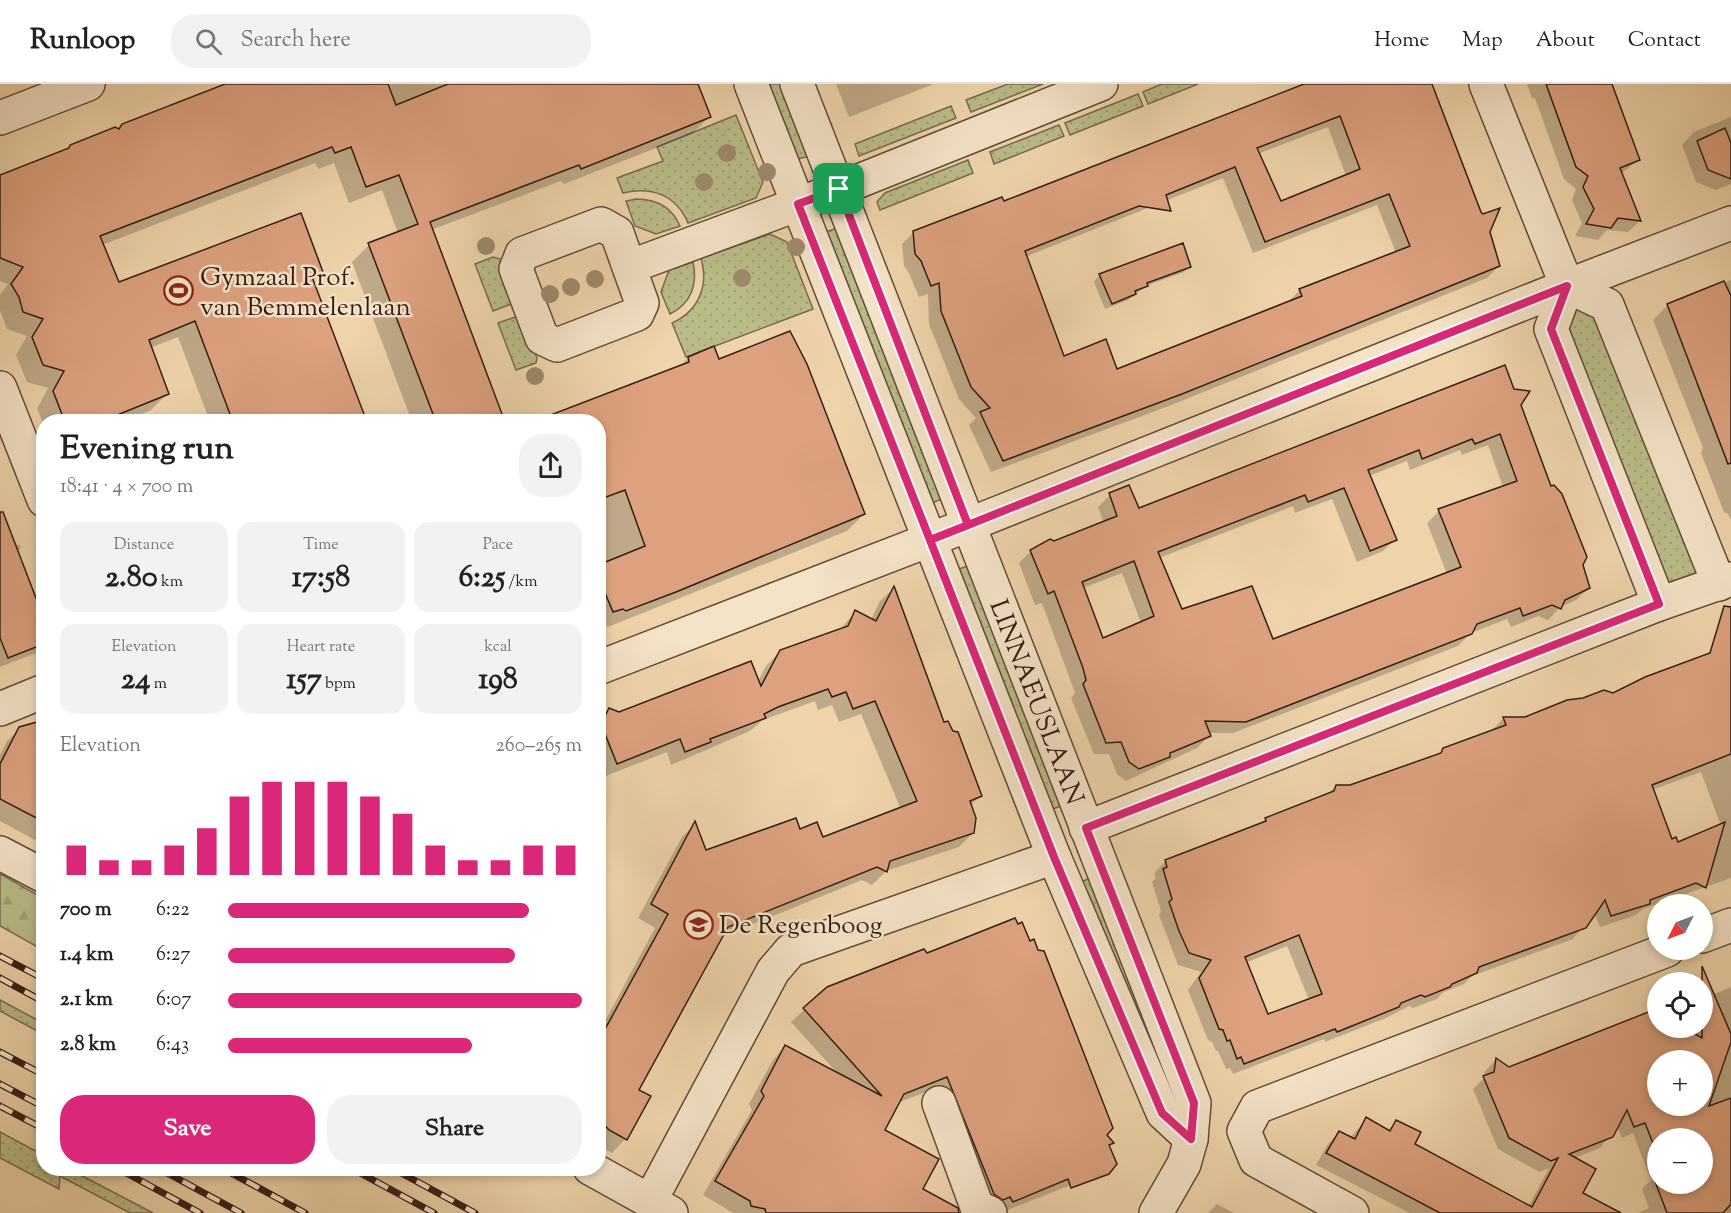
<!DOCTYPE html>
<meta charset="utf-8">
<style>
:root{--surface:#fff;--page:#f2f2f2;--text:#222;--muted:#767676;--line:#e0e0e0;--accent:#db2777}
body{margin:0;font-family:"Sorts Mill Goudy",serif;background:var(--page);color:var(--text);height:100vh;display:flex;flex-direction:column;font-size:22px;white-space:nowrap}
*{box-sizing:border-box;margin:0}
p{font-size:20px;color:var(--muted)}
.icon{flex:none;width:33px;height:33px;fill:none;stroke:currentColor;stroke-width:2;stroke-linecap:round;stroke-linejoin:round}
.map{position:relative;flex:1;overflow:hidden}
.drawer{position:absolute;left:36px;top:330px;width:570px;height:762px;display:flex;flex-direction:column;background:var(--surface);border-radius:24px;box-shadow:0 3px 9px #0003}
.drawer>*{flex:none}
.needle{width:39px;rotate:228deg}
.controls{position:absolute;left:1647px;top:810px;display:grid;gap:12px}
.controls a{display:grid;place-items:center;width:66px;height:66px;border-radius:50%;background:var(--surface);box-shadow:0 3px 9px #0003;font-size:30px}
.pin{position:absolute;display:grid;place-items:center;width:51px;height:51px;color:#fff;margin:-26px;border-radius:12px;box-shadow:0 3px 9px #0006}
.round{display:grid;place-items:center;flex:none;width:63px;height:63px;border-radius:24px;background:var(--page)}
.overview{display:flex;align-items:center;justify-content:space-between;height:102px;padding:0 24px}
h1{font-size:33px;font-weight:800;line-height:45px}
.metrics{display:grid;grid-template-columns:repeat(3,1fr);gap:9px;height:102px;padding:6px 24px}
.metrics div{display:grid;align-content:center;border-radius:15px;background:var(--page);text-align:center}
.metrics b{font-size:30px;font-weight:800}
.metrics small{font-size:16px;font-weight:400}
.metrics p{font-size:16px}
.chart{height:168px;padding:12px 24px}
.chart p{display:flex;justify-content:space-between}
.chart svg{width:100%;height:108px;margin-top:6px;stroke:var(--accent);stroke-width:6}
.button{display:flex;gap:12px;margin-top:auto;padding:12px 24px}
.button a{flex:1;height:69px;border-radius:24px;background:var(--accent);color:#fff;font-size:24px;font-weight:800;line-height:69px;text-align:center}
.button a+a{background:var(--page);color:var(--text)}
ul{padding:0 24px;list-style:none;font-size:20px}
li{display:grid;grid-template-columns:96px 72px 1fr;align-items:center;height:45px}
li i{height:15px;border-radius:8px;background:var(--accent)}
header{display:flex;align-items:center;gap:36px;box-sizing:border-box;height:84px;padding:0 30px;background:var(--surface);border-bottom:2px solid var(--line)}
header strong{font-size:28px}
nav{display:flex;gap:33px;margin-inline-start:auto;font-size:21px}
.search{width:420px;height:54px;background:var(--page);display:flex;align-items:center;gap:15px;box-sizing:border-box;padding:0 21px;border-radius:24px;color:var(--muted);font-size:22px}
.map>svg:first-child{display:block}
.grass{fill:url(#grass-dots);stroke:#766c4e;stroke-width:1.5}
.forest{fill:url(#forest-firs);stroke:#766c4e;stroke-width:1.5}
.shadow{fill:#0003;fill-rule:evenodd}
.building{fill:#dda17f;stroke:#321d13;stroke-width:1.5;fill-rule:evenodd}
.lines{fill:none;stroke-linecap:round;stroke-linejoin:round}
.minor-casing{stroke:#614b39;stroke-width:36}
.minor{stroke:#f5e3c8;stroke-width:33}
.rail-casing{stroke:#321d13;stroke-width:7}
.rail{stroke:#f5e3c8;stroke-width:4.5;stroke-dasharray:14;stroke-linecap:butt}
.tree{fill:#9e8a6b}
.route-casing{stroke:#fff;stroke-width:12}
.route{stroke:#db2777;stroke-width:8}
.labels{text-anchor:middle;stroke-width:5;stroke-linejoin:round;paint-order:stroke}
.poi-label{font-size:26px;fill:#321d13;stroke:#f5e3c8;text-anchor:start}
.street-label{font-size:26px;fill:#321d13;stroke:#f5e3c8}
</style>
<header>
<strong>Runloop</strong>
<div class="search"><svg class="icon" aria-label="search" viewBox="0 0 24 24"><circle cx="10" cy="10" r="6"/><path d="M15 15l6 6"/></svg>Search here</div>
<nav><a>Home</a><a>Map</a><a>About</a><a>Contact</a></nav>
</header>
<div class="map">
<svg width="1731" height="1129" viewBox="0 0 1731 1129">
<defs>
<pattern id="grass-dots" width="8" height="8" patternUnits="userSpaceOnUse" patternTransform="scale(1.5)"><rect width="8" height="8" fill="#babc88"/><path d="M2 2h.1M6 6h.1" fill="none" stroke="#a0a174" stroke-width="1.8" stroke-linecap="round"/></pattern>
<pattern id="forest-firs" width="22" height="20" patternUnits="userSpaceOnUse" patternTransform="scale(1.5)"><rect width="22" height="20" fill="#babc88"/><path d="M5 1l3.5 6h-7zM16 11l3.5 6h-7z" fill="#a0a174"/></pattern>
</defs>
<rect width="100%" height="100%" fill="#efd4ab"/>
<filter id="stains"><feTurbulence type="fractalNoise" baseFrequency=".00333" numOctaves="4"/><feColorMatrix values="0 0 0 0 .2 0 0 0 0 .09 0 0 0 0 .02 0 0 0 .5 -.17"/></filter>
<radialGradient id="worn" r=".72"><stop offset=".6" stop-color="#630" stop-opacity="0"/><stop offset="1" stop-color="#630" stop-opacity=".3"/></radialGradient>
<g class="grass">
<polygon points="769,0 785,0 812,71 798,75"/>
<polygon points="1008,0 1043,0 971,28 966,16"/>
<polygon points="1162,0 1198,0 1148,20 1143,8"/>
<polygon points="1138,10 1143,22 1070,51 1065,39"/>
<polygon points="951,22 956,34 859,72 855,60"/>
<path d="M736 31 763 98 756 114 688 139C676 111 652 102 623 109L617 94 663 77 657 63Z"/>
<polygon points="1059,41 1064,52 994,80 990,68"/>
<polygon points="968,76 973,89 880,126 877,118 885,109"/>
<path d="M636 115C656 115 672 123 680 142L656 150 635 142 626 117Z"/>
<polygon points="840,143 946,413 932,419 826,148"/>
<path d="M770 150 787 158 813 225 686 273 672 239C699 227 709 201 701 174Z"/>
<polygon points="493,173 500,175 516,218 493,227 475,180"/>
<path d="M693 178C698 200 691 220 670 230L661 208 669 186Z"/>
<polygon points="1567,202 1607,221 1719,500 1659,520 1551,245"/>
<polygon points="521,231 537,274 536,279 516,286 498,239"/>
<polygon points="973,480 1066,720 1053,725 959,485"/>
<polygon points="1095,792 1164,970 1150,975 1081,798"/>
<polygon points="0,916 43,939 43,950 0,927"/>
<polygon points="0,1048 43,1071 44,1084 69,1085 153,1129 130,1129 60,1092 59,1105 0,1074"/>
</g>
<polygon class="forest" points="0,790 43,814 43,866 0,842"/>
<g class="shadow">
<polygon points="223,0 696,0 709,33 692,50 564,100 561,97 431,146 504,338 412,338 352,178 369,161 398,149 382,106 349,119 334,79 318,85 315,79 102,161 118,200 322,188 312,198 365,338 210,338 178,253 150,264 168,309 151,326 123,338 44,338 44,341 37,325 48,304 27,298 16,271 27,252 7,245 0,226 0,211 8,200 0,197 0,93 65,68 70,62 118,46 215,6"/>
<polygon points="836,0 934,0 849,33"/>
<path d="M1309 0H1430L1499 182 1487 194 1169 322 991 388 969 341 976 334 959 315 929 240 928 210 919 213 909 189 904 182 902 160 914 148 1003 119ZM1328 43 1346 92 1280 119 1258 70ZM1223 94 1253 169 1377 121 1396 169 1300 206 1288 218 1116 287 1063 274 1025 173Z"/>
<polygon points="1527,0 1611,0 1638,76 1621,90 1640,137 1628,148 1607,146 1598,156 1575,152 1582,139 1572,116 1576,105 1564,95 1535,14 1532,14"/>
<polygon points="1731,33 1731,100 1716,106 1696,98 1682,61 1694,48"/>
<polygon points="1182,161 1190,182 1184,188 1146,202 1128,216 1105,225 1094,198 1099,192"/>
<polygon points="1731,196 1731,436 1728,430 1724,428 1701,369 1703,364 1653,236 1668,221"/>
<polygon points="688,274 718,277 864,430 847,447 608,543 606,541 598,543 598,338 538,338 679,283"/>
<path d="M1519 320 1589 504 1576 516 1560 523 1548 536 1538 532 1511 543 1507 535 1471 549 1458 562 1233 649H1208L1209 652 1197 664 1126 697 1117 690 1109 670H1094L1071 614 1075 609 1042 519 1035 521 1019 479 1031 467 1104 439 1098 423 1110 411 1138 426ZM1488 361 1503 403 1439 427 1427 439 1447 490 1272 557 1181 527 1159 474 1293 422 1295 429 1332 415 1357 478 1383 467 1395 455 1369 392 1407 377 1410 386 1460 366 1462 371ZM1122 489 1141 539 1102 556 1083 504Z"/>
<polygon points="0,428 11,458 21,462 17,471 44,539 44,563 39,568 0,583"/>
<polygon points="893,505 943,640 980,712 970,722 973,749 959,763 886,787 872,801 862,796 721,853 637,1006 625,1055 612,1069 598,1061 598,933 605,937 655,844 638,834 682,753 695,740 705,768 799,747 822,755 900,723 861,630 839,638 832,621 818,626 815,617 763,636 750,647 671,681 667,668 598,695 598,636 609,625 619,630 758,597 766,582 780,567 839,547 855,528 871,536 880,517"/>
<path d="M1731 560V794L1643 825 1636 831 1600 843 1594 829 1573 855 1472 892 1464 900 1442 909 1437 915 1413 924 1409 922 1386 934 1325 958 1324 955 1233 990 1230 984 1226 985 1218 967H1216L1212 958 1208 956 1188 906 1201 888 1178 881 1159 831 1161 827 1152 798 1156 794 1154 789 1165 778 1260 741 1265 736 1327 711 1336 702 1351 703 1438 671 1444 666 1492 646 1503 635 1525 634 1613 611ZM1701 688 1721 742 1677 760 1671 756 1652 706ZM1287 862 1309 916 1267 932 1245 879Z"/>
<polygon points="44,637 44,761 0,737 0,671 7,657 20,645"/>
<path d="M1731 903V1129H1638L1649 1124 1642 1105 1651 1096 1633 1049 1622 1054 1617 1042 1600 1064 1574 1074 1581 1110 1618 1129H1410L1316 1081 1328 1060 1340 1048 1350 1054 1366 1035 1387 1047 1397 1037 1413 1061 1528 1123 1549 1084 1539 1088 1498 1065 1473 1005 1484 994 1485 987 1496 976 1508 985 1658 926V944H1702L1712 911ZM1658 976H1702V1022H1658ZM1658 1054H1702V1100H1658Z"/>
<polygon points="828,904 1105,1051 1112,1059 1108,1063 1101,1089 1000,1129 989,1129 934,1005 897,1019 883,1047 921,1106 958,1129 733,1129 703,1111 752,1026 749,1020 773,976 785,963 838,990 791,938"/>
<polygon points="1217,1120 1234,1129 1208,1129"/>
</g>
<g class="building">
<polygon points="225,0 388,0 396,21 448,0 698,0 711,33 581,85 579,81 430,138 505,338 436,338 368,159 418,140 399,91 366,103 351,63 335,69 332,63 100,152 119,198 301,129 323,188 312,193 367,338 233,338 195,237 149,256 169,310 100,338 65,338 53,307 64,287 43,281 32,253 43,235 23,228 19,213 11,200 23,183 0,174 0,91 69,64 70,61 115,43 119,45 122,40"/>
<path d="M1304 0H1432L1481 128 1483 130 1500 124 1490 148 1500 182 1182 310 1003 377 980 328 990 324 971 303 941 227 939 199 931 202 921 177 915 170 913 147 1002 113 1004 117ZM1340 32 1360 85 1281 117 1257 64ZM1235 83 1265 158 1389 110 1410 162 1299 205 1302 212 1117 285 1106 255 1064 272 1025 167 1139 122 1171 127 1166 111Z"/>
<polygon points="1546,0 1612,0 1640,76 1620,84 1641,137 1618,134 1611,144 1586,140 1594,125 1583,103 1588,92 1576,83"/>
<polygon points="1725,44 1731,59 1731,95 1708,86 1697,57"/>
<polygon points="1183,159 1191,183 1147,199 1148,202 1135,207 1136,210 1112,220 1099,190"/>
<polygon points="1724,197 1731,212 1731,379 1728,380 1667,220"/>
<polygon points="790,247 807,280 865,430 676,508 626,527 623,525 613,528 598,492 598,481 645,462 625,406 598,416 598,338 540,338 540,335 689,278 688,273 714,262 719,275"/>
<path d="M1505 281 1514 305 1530 307 1521 321 1551 402 1554 401 1562 410 1587 473 1583 481 1590 504 1565 516 1561 525 1552 521 1523 532 1520 524 1477 540 1472 550 1246 638 1205 637 1211 652 1170 669V673L1139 685 1129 678 1121 658 1106 659 1083 600 1086 596 1083 584 1054 507 1048 510 1030 466 1050 455 1054 457 1117 432 1109 409 1129 401 1139 424ZM1500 350 1517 397 1438 425 1461 483 1273 555 1252 502 1182 525 1158 468 1305 411 1308 418 1344 404 1370 467 1397 456 1368 386 1419 366 1422 375 1472 355 1475 360ZM1134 477 1154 532 1103 554 1082 498Z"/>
<polygon points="0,428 3,428 44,535 44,560 8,574 0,554"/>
<polygon points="894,502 944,638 948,637 953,647 958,648 982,712 970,717 976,734 974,749 890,777 887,788 877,783 728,843 639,1006 651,1012 627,1056 609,1046 598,1034 598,958 668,830 651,820 695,737 706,766 796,734 800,745 817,738 823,753 917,717 875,617 853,625 846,608 832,613 828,605 778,623 764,630 766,634 710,655 711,658 685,668 680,655 617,680 601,640 609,624 619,628 751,577 761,602 780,566 848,542 855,526 876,537"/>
<path d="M1724 522 1731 523V670L1652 701 1672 755 1676 753 1678 758 1725 738 1706 804 1696 799 1650 816V820L1611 832 1605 816 1586 844 1479 883 1477 889 1452 900 1450 903 1425 913 1421 911 1401 919 1399 923 1337 948 1335 945 1244 980 1241 973 1237 975 1230 956 1227 957 1223 946 1219 945 1199 894 1211 876 1189 869 1179 847 1169 818 1172 815 1163 785 1167 783 1165 776 1266 737 1265 734 1334 707 1336 701H1350L1441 669 1443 664 1506 641 1503 633H1525L1567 616 1583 614 1604 606 1613 609 1645 593 1710 569ZM1299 851 1322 910 1268 930 1245 873Z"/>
<polygon points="44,636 44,738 0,715 0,680 19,643"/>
<polygon points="1015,834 1018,840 1022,838 1030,857 1034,855 1038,866 1044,867 1113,1044 1107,1051 1114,1059 1109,1061 1117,1080 1109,1090 1071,1104 1068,1095 1013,1118 1010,1113 1003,1116 994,1110 947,993 904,1010 885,1046 939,1075 923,1105 958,1124 959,1129 766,1129 765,1125 751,1122 750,1117 715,1097 764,1012 761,1007 785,961 882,1012 803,924 827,903 924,865 927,869"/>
<path d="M1702 882 1731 950V958L1709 1022 1731 1014V1120L1723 1129H1667L1653 1092 1658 1090V1100H1702V1054H1658V1072L1645 1039 1634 1043 1627 1026 1613 1053 1569 1070 1596 1085 1583 1109 1621 1129H1440L1326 1069 1339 1047 1355 1055 1366 1033 1390 1047 1396 1036 1421 1048 1415 1060 1532 1123 1558 1074 1551 1077 1509 1054 1483 992 1494 988 1496 974 1509 983 1656 925 1658 944H1685L1702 954ZM1658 976H1702V1022H1658Z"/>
</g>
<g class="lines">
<defs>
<g id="minor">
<polyline points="751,0 1054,773 1163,1029 1191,1055"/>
<path id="s1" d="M797 0 1194 1019 1191 1055 1184 1080 1156 1129"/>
<polyline points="1486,0 1567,202 1551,245 1659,520"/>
<polyline points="0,34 88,0"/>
<polyline points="629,183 617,149 601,140 522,170 516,185 542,254 557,261 637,230 642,219 629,183 839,105 1101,0"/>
<polyline points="1567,202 1607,221 1719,500"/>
<polyline points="0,304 44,416"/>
<polyline points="598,584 968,441 1567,202 1731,139"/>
<polyline points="0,625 44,607"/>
<polyline points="1086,744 1659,520 1731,495"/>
<polyline points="0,769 44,792"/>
<polyline points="1702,852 1731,841"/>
<polyline points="939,1019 977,1123 990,1129"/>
<polyline points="590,1084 671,1129"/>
<polyline points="650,1117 773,887 791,866 1054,773"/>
<polyline points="1352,1129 1256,1076 1244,1047 1257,1023 1667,866"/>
</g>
</defs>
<use href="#minor" class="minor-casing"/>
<use href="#minor" class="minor"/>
<defs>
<g id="rail">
<polyline points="0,872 44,895"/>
<polyline points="0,894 44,918"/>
<polyline points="0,968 44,991"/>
<polyline points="0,1000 44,1023"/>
<polyline points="0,1022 44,1045"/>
<polyline points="117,1084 200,1129"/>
<polyline points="158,1084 241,1129"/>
<polyline points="222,1084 305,1129"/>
<polyline points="351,1084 434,1129"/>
<polyline points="392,1084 475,1129"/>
</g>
</defs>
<use href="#rail" class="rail-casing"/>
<use href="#rail" class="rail"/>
</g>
<g class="tree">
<circle cx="727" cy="69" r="9"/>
<circle cx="767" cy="88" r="9"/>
<circle cx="704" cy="98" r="9"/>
<circle cx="486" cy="162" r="9"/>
<circle cx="796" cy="163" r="9"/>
<circle cx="742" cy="194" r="9"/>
<circle cx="595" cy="195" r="9"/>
<circle cx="571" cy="203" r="9"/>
<circle cx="550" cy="210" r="9"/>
<circle cx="535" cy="292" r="9"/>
</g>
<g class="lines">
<defs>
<polyline id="route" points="839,105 968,441 930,456 1054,773 1162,1029 1191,1055 1194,1019 1086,744 1659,520 1551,245 1567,202 968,441 930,456 798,120 839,105"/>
</defs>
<use href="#route" class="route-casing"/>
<use href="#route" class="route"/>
</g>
<defs>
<symbol id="stadium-ring" viewBox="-11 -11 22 22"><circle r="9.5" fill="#f5e3c8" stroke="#8f2418" stroke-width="1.5"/><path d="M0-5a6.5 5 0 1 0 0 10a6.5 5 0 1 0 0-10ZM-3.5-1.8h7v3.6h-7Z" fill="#8f2418"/></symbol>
<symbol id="school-ring" viewBox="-11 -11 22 22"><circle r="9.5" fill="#f5e3c8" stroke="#8f2418" stroke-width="1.5"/><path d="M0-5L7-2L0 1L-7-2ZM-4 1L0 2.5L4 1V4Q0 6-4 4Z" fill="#8f2418"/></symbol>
</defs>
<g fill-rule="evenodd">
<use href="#stadium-ring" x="162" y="190" width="33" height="33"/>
<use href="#school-ring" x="682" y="824" width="33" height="33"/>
</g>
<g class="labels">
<g class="poi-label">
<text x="200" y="201">Gymzaal Prof.<tspan x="200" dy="30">van Bemmelenlaan</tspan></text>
<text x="719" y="849">De Regenboog</text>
</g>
<g class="street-label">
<text dy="9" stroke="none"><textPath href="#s1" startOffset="663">LINNAEUSLAAN</textPath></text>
</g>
</g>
<rect width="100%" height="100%" filter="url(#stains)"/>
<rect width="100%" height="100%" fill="url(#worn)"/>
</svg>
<div class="controls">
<a><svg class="needle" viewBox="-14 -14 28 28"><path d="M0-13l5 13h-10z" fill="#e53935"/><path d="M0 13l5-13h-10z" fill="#767676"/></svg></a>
<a><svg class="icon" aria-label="locate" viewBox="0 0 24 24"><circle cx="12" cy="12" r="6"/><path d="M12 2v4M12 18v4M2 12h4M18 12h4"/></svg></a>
<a>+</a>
<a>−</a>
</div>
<div class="pin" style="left:839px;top:105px;background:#1e9e55"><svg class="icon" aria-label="arrive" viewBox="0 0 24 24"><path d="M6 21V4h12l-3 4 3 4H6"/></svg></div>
<section class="drawer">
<div class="overview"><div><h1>Evening run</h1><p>18:41 · 4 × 700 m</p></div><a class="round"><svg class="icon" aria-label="share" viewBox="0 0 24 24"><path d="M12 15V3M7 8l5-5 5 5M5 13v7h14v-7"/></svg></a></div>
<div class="metrics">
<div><p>Distance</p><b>2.80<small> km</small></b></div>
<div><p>Time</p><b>17:58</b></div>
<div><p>Pace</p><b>6:25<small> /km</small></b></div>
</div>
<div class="metrics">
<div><p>Elevation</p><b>24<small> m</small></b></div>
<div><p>Heart rate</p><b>157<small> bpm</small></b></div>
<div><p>kcal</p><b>198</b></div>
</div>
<div class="chart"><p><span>Elevation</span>260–265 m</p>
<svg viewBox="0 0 160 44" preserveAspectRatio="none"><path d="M5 44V32M15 44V38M25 44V38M35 44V32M45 44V25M55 44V12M65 44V6M75 44V6M85 44V6M95 44V12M105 44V19M115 44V32M125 44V38M135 44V38M145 44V32M155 44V32"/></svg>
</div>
<ul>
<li><b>700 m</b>6:22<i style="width:85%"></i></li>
<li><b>1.4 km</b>6:27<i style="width:81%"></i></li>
<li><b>2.1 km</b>6:07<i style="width:100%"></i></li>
<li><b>2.8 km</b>6:43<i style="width:69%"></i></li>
</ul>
<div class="button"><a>Save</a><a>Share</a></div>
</section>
</div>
